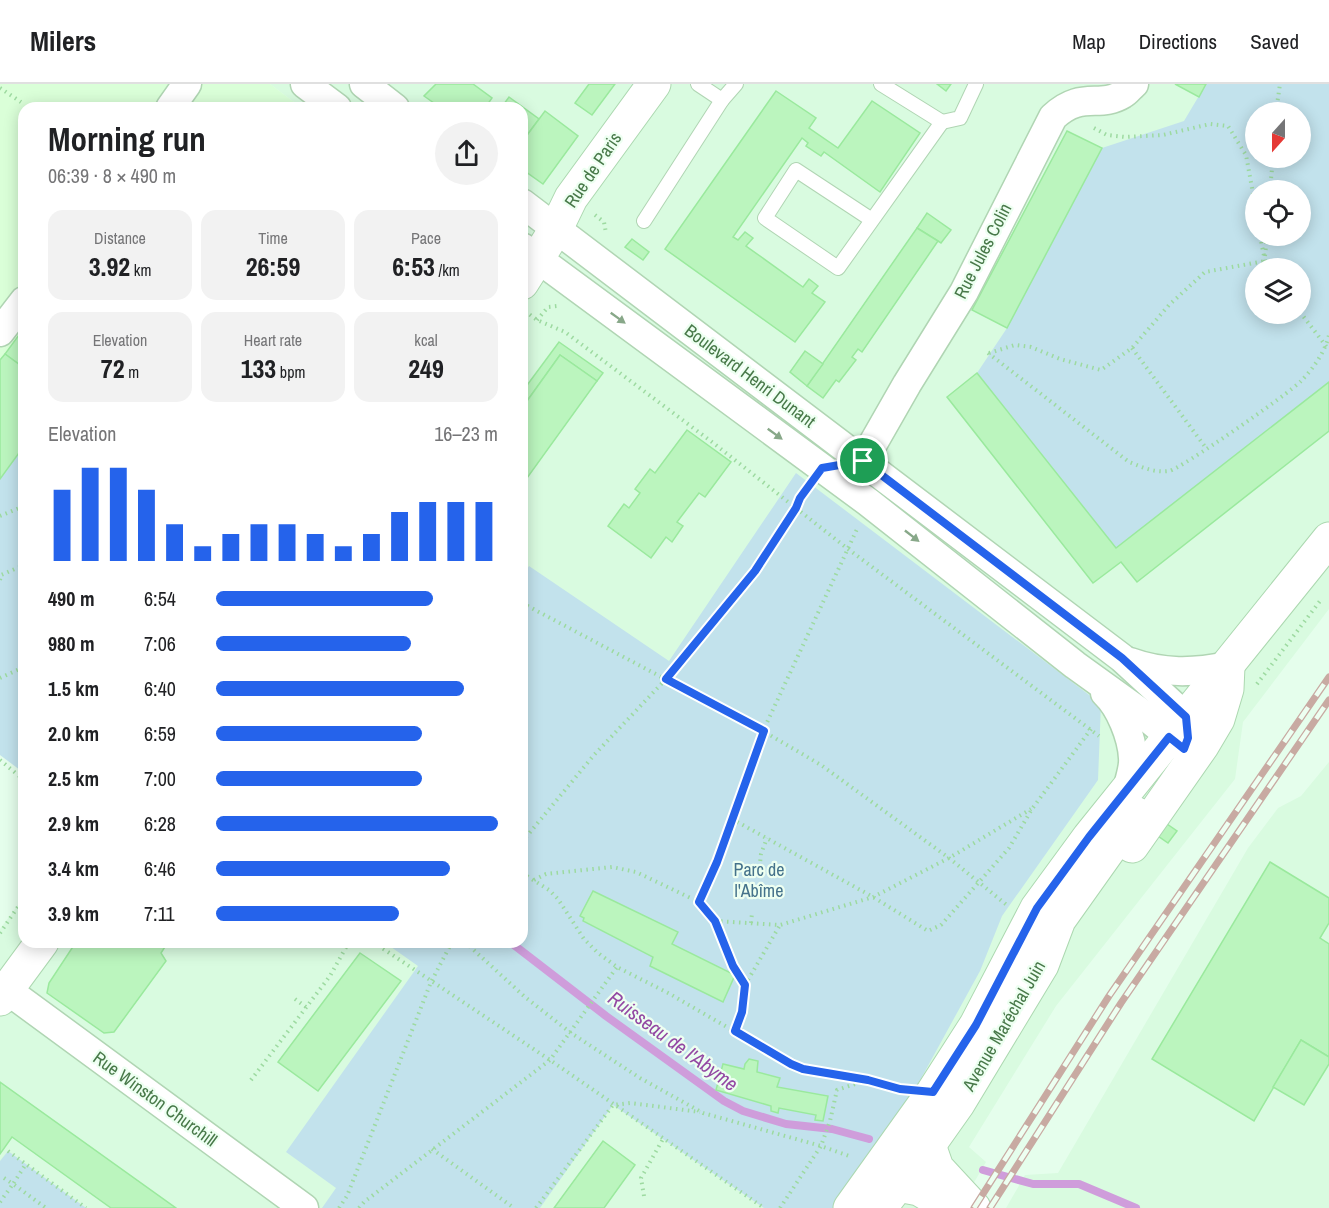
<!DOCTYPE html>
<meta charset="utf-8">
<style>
:root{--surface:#fff;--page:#f2f2f2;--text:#202124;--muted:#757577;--line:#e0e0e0;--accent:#2563eb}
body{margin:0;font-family:"Archivo Narrow",sans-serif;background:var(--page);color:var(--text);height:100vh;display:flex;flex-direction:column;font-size:22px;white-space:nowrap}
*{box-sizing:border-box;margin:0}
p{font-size:20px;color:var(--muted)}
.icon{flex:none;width:33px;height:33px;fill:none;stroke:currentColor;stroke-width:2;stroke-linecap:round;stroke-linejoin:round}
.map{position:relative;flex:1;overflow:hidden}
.drawer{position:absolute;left:18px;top:18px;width:510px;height:846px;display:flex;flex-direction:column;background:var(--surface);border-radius:18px;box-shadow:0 3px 15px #0003}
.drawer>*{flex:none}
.needle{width:39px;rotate:201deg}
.controls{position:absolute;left:1245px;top:18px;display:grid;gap:12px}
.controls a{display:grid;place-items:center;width:66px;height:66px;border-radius:50%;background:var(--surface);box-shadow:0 3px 15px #0003;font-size:30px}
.pin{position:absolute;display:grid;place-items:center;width:51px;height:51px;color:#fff;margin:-26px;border:3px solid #fff;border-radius:50%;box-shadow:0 2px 6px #0007}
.round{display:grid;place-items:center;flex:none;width:63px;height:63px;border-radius:32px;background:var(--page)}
.headline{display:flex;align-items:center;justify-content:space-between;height:102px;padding:0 30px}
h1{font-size:33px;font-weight:800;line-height:45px}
.metrics{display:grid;grid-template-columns:repeat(3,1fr);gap:9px;height:102px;padding:6px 30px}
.metrics div{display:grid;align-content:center;border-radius:15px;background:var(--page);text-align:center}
.metrics b{font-size:26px;font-weight:800}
.metrics small{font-size:16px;font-weight:400}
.metrics p{font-size:16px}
.chart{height:168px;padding:12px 30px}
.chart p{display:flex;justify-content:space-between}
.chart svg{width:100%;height:108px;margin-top:6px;stroke:var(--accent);stroke-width:6}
ul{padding:0 30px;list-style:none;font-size:20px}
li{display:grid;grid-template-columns:96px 72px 1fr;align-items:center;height:45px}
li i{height:15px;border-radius:8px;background:var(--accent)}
header{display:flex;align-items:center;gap:36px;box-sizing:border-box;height:84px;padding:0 30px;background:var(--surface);border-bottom:2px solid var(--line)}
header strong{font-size:28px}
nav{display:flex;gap:33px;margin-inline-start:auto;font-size:21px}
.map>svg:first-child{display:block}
.residential{fill:#d9fbe0;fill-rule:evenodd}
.commercial{fill:#daffd8}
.green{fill:#c2e2ec;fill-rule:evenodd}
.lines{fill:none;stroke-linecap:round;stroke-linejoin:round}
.stream{stroke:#cf9ddb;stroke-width:8}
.building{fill:#bbf5be;stroke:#9ae99d;stroke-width:1.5}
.lane-casing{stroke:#b0d5b3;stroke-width:16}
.street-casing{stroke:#b0d5b3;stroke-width:31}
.secondary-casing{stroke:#acd8b0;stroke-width:35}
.path{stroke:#9ddaa0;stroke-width:4;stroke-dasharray:1.5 4.5;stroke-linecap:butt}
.lane{stroke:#fff;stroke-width:14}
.street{stroke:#fff;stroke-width:28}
.secondary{stroke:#fff;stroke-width:33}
.rail-casing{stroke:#c8aaa2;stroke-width:7}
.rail{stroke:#edfff1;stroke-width:4.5;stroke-dasharray:14;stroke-linecap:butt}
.oneway{fill:#88a889}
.route-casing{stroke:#fff;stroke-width:12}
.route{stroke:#2563eb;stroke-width:8}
.labels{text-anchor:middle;stroke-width:4.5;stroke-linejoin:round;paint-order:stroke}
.street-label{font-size:18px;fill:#487949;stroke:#edfff1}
.park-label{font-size:18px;fill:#44728b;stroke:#edfff1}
.water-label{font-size:20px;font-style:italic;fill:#9348a3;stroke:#edfff1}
</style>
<header>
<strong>Milers</strong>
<nav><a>Map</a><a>Directions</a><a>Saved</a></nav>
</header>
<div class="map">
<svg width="1329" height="1124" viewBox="0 0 1329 1124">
<rect width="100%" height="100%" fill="#e5feec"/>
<g class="residential">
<path d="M270 0H1329V525L1243 638 1235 695 1056 922 969 1063 986 1078 959 1124H0V845L24 813V858H522V24H302ZM1256 28H1300V74H1256ZM1256 106H1300V152H1256ZM1256 184H1300V230H1256Z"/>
<polygon points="1329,678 1329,1124 1006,1124 1025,1091 1058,1089 1248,764 1278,724 1301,712"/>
</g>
<polygon class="commercial" points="0,0 270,0 302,24 24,24 24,370 0,401"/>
<g class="green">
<path d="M1206 0H1329V298L1116 464 977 289 1007 244 1102 64 1184 37ZM1256 28H1300V74H1256ZM1256 106H1300V152H1256ZM1256 184H1300V230H1256Z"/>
<polygon points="24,362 24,689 0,671 0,395"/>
<polygon points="796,389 1101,620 1098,696 1002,832 980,887 850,1124 764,1124 613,1021 540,1124 322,1124 336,1104 286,1068 418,882 384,858 522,858 522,493 529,482 669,577"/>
<polygon points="8,1067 86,1124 0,1124 0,1077"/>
</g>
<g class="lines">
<g class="stream">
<polyline points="510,858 606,932 724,1017 743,1027 786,1040 832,1045 869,1055"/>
<polyline points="983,1086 1033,1100 1079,1100 1136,1124"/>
</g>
</g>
<g class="building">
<polygon points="436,0 473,0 492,14 485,24 441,24 424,12"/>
<polygon points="589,0 615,0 592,31 575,19"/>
<polygon points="937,0 951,0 946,7"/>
<polygon points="1175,0 1206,0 1199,13"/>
<polygon points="776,7 816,34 809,44 838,64 872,17 920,49 880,108 824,68 821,72 806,62 808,59 802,54 733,153 738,156 745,148 753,154 746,162 803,203 809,195 818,202 812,209 825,218 795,258 665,165"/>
<polygon points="509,13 539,35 522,58 522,24 501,24"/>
<polygon points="545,27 578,52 543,100 522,85 522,58"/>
<polygon points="1067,47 1102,64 1007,244 972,226"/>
<polygon points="927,129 951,146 941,159 917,144"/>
<polygon points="917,144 938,157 862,268 858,265 852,273 856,276 839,298 836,296 823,314 807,302"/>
<polygon points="632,155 649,168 643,176 625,163"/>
<polygon points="24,244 24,284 5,270"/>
<polygon points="559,258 603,289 597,297 560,271 522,324 522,308"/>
<polygon points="805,267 823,280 807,302 790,288"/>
<polygon points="5,270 24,284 24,362 0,395 0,276"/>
<polygon points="560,271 597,297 522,401 522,324"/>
<polygon points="977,289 1116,464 1329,298 1329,347 1137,498 1121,478 1093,499 947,313"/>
<polygon points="687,346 731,378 705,413 699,409 677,438 683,442 672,458 666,453 651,474 608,442 624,420 629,424 640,409 635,405 650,385 655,389"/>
<polygon points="1167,740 1177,747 1168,759 1158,752"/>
<polygon points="1270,778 1329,814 1329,839 1320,854 1329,860 1329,973 1301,956 1254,1037 1152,975"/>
<polygon points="593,807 678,848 672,860 735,891 723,918 650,882 653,873 583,837 584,834 580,832"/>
<polygon points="76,858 168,858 161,869 166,877 114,948 104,949 47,909 49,899"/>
<polygon points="360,869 401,897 318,1007 278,978"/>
<polygon points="1301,956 1329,973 1329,980 1304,1021 1273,1003"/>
<polygon points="749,975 758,977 757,988 780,994 777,1003 828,1012 823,1037 815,1036 816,1031 779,1024 778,1029 771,1027 771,1022 716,1006 723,980 744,985 745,980"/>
<polygon points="0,998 176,1124 111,1124 12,1053 0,1070"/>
<polygon points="603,1057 635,1081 604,1124 554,1124"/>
</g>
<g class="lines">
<defs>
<g id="lane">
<polyline points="698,0 722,16"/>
<polyline points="942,38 960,34 976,0"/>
<polyline points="872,136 796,86 765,134 838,184 942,38 881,0"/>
<polyline points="644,137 722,16 736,0"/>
</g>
<g id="street">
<polyline points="305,0 337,24"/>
<polyline points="364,0 395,24"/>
<polyline points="170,24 187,0"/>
<polyline points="522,119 1122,574 1186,633"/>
<polyline points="522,163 868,418 1075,581 1143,630 1186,666"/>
<polyline points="0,248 24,217"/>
<path d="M863 377 907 300 964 208 1053 33C1082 6 1099 25 1123 10 1127 8 1130 3 1134 0"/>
<path d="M1130 578C1163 590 1194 589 1228 582"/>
<path d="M1105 609C1120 623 1132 653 1133 674 1134 684 1129 696 1127 707"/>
<polyline points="7,906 304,1124"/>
</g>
<g id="secondary">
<polyline points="522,199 556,145 571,114 654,0"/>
<polyline points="1132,762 1202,662 1218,635 1227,605 1228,582"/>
<polyline points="0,915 42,858"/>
<polyline points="929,1061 937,1084 974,1124"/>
<polyline points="881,1107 898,1101 919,1105 951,1124"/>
<polyline points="850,1124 933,1008 976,941 1037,824 1089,753 1329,455"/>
<polyline points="880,1124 929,1061 958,1020 1042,881 1059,836 1135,729"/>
</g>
</defs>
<use href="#lane" class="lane-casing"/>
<use href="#street" class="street-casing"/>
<use href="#secondary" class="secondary-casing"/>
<g class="path">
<polyline points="0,4 21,18"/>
<polyline points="1276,28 1280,0"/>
<polyline points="1094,44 1107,51 1125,53 1163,51 1210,40 1228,42 1246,71 1256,126"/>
<polyline points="1270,106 1273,74"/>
<polyline points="595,131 604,138 606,149"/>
<polyline points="1260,152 1265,177"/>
<polyline points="1265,172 1267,152"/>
<polyline points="525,227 537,236 565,248 712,358 848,465 1099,652"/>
<polyline points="1300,228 1329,266"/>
<polyline points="537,236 548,223 557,222"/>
<polyline points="1132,264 1206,364"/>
<path d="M988 269 1129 378C1142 383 1154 389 1169 387 1179 386 1290 309 1301 297 1313 285 1325 268 1329 251"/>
<polyline points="989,269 1015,261 1031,263 1060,275 1101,286 1132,264 1169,221 1205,188 1265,177 1270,184"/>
<polyline points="0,432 24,422"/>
<polyline points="0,496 1,491 24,481"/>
<polyline points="522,519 763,647 821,681 949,774 1008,822"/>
<polyline points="0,594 24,583"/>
<polyline points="1257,600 1320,517"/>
<polyline points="0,676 24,696"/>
<polyline points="732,735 873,813 928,847 941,841 1009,764 1032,725 1091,645"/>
<polyline points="522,758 594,671 666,595 755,487 807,404"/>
<polyline points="522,789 549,806 558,815 584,855 598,869 617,883 670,910 791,980 803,985 868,996 899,1005"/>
<polyline points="759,789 761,770 767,754"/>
<polyline points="534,796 546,790 612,783 636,788 699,818"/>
<polyline points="715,837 780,841 873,813 949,774 1031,725"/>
<polyline points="751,839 752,829"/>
<polyline points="0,849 24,814"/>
<polyline points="373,858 550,976 764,1124"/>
<polyline points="465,858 525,913 571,949 640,994 703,1029 821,1062 852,1073"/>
<polyline points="745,901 780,841"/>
<polyline points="295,915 306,923"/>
<polyline points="735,947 742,928 745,901 733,882 715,837 699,818 717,778 763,647 858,443"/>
<polyline points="251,996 330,892 349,858"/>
<polyline points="432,1065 514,1124"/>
<polyline points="8,1067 86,1124"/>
<polyline points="4,1094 13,1100 26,1080"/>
<polyline points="644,1112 641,1094 663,1055"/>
<polyline points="0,1118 13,1100 46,1124"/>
<polyline points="339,1124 347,1112 431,898 452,858"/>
<polyline points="359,1124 364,1118 550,976 617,883"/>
<polyline points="536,1124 613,1021 630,1019 700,1028"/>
<polyline points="780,1124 821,1062 830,1037 837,1006 867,996"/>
</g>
<use href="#lane" class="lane"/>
<use href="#street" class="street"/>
<use href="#secondary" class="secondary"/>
<defs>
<g id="rail">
<polyline points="974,1124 1109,912 1329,593"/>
<polyline points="990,1124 1121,919 1329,616"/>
</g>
</defs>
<use href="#rail" class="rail-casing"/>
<use href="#rail" class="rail"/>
</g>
<defs><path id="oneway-solid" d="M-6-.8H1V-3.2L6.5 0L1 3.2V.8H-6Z" transform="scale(1.5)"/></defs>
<g class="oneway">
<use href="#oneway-solid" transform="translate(618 234) rotate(36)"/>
<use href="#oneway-solid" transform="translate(775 350) rotate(36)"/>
<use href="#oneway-solid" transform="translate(912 452) rotate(38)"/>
</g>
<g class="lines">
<defs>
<polygon id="route" points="863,377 1122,574 1186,633 1188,654 1184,665 1169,653 1089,753 1037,824 976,941 933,1008 900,1005 868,996 803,985 791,980 735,947 742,928 745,901 733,882 715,837 699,818 717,778 764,647 666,595 755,487 796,424 800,414 822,384"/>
</defs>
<use href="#route" class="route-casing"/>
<use href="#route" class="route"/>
</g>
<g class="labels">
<g class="street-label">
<text transform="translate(593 86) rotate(-56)" y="6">Rue de Paris</text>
<text transform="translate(983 167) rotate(-63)" y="6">Rue Jules Colin</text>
<text transform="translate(750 292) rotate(37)" y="6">Boulevard Henri Dunant</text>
<text transform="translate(1004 942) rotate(-60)" y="6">Avenue Maréchal Juin</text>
<text transform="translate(155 1015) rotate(36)" y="6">Rue Winston Churchill</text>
</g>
<g class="park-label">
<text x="759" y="792">Parc de<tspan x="759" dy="21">l'Abîme</tspan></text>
</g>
<g class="water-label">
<text transform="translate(673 957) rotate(36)" y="7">Ruisseau de l'Abyme</text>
</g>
</g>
</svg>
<div class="controls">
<a><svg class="needle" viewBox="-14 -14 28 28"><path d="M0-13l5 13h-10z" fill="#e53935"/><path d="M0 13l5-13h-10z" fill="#757577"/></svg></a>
<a><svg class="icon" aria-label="locate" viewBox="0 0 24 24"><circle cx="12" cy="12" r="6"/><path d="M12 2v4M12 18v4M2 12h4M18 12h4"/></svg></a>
<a><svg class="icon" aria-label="layers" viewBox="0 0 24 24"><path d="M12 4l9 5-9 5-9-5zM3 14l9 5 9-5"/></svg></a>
</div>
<div class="pin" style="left:863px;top:377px;background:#1e9e55"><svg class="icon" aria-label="arrive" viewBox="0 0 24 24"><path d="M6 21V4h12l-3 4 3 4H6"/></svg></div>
<section class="drawer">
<div class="headline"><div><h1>Morning run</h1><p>06:39 · 8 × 490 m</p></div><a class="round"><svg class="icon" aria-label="share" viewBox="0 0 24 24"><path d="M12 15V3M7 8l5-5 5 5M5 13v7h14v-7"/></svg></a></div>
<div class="metrics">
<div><p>Distance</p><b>3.92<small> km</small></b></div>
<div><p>Time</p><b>26:59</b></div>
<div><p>Pace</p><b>6:53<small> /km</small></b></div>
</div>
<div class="metrics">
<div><p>Elevation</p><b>72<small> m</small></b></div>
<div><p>Heart rate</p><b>133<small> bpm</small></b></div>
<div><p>kcal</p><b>249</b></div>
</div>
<div class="chart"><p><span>Elevation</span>16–23 m</p>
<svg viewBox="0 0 160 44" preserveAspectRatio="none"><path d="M5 44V15M15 44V6M25 44V6M35 44V15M45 44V29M55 44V38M65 44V33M75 44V29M85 44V29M95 44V33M105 44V38M115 44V33M125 44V24M135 44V20M145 44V20M155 44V20"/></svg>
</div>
<ul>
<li><b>490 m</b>6:54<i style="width:77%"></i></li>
<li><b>980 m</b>7:06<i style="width:69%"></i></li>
<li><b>1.5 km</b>6:40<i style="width:88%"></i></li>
<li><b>2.0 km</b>6:59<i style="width:73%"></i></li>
<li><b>2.5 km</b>7:00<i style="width:73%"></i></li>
<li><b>2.9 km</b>6:28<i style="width:100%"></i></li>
<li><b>3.4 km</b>6:46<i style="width:83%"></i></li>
<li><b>3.9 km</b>7:11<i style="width:65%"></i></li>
</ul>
</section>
</div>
